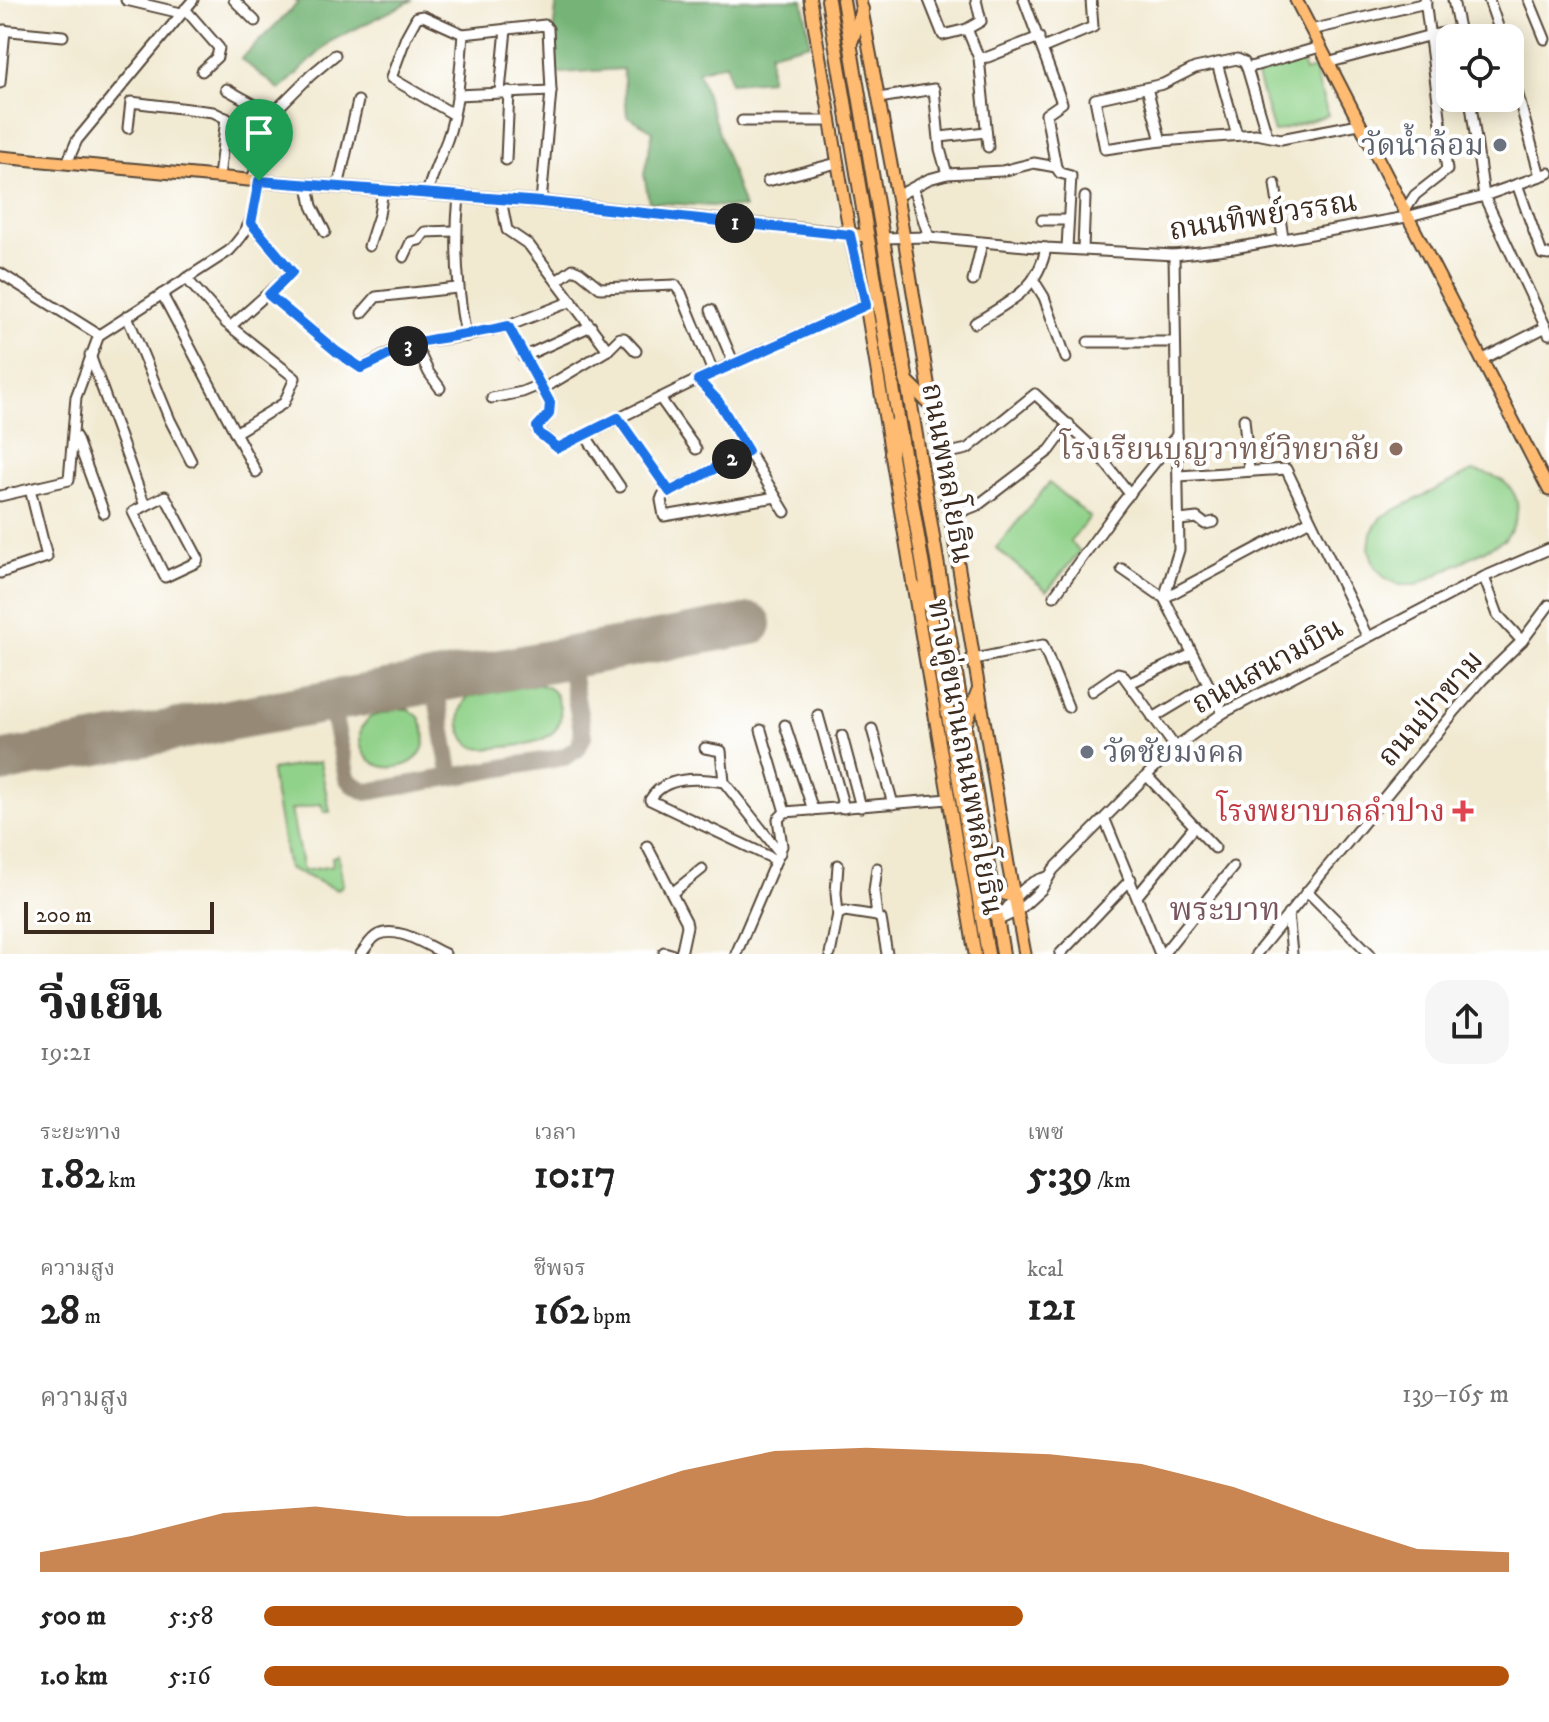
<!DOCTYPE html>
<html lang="th">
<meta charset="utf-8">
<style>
:root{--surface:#fff;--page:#f6f6f6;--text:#222;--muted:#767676;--accent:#b45309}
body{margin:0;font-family:"IM FELL DW Pica","Noto Serif Thai",serif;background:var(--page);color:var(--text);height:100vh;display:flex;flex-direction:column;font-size:30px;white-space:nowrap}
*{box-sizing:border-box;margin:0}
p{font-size:26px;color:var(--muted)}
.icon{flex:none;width:44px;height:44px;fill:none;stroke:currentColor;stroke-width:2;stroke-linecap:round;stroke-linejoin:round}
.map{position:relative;height:954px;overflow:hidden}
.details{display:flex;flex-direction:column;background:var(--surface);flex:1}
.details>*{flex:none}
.controls{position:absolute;left:1436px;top:24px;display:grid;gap:16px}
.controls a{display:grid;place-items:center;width:88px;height:88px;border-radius:16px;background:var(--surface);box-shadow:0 4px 20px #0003;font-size:40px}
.scale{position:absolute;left:24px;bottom:20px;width:190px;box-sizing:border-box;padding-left:8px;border:4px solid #3b2a1e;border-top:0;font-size:22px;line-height:28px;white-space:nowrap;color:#3b2a1e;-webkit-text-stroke:6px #fff;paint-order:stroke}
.pin{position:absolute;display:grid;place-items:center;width:68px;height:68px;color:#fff;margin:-82px -34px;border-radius:50% 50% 50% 0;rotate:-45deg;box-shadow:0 0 8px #0007}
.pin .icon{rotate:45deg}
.km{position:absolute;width:40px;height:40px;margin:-20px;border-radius:50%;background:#222;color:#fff;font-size:22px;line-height:40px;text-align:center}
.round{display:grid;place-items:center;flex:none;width:84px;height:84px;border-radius:24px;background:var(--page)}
.overview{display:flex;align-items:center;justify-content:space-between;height:136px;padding:0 40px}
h1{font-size:44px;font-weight:800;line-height:60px}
.figures{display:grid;grid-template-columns:repeat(3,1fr);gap:12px;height:136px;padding:8px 40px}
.figures div{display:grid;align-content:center}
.figures b{font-size:40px;font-weight:800}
.figures small{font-size:22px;font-weight:400}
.figures p{font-size:22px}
.chart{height:224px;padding:16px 40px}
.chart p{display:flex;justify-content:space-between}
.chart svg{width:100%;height:144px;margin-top:8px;fill:var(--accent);opacity:.7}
ul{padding:0 40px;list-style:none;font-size:26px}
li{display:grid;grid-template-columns:128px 96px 1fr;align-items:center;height:60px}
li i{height:20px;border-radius:10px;background:var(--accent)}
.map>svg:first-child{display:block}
.green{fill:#91d28a;stroke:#667e54;stroke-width:2}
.forest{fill:#74b476;stroke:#586f4a;stroke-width:2}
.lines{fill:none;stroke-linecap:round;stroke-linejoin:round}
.taxiway{stroke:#968a77;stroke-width:18}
.runway{stroke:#968a77;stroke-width:42}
.minor-casing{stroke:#564739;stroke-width:13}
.major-casing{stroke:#564739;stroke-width:15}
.highway-casing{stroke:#564739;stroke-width:16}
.minor{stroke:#fff;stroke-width:9}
.major{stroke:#febb71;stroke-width:11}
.highway{stroke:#febb71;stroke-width:12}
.route-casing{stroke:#fff;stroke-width:16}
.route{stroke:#1a73e8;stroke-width:10}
.worship-dot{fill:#6b7280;stroke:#fff;stroke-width:3}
.education-dot{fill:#8d6e63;stroke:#fff;stroke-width:3}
.health-dot{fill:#e0444e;stroke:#fff;stroke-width:3}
.labels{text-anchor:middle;stroke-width:8;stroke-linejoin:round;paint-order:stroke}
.worship-label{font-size:30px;fill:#5b616d;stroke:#fff;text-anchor:end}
.street-label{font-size:30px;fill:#3b2a1e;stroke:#fff}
.education-label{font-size:30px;fill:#785e54;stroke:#fff;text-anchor:end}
.health-label{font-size:30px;fill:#be3a42;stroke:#fff;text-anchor:end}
.neighbourhood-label{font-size:32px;fill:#78565d;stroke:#fff}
</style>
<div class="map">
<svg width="1549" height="954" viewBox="0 0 1549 954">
<rect width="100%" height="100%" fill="#fff"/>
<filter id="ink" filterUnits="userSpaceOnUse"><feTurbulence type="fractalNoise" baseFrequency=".0125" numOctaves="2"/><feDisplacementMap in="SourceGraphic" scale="16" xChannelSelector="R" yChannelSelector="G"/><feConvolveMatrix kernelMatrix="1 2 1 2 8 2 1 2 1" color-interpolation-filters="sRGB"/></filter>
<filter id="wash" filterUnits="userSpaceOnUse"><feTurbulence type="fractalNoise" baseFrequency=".006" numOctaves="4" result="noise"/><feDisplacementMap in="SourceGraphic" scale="32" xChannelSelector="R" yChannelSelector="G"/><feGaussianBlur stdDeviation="1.8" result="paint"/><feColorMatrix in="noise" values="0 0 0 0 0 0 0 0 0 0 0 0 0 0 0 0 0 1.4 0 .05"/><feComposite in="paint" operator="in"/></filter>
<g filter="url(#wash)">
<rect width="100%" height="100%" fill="#f1e9d0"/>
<g class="green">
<polygon points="1301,59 1305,72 1314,69 1328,115 1274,132 1256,73"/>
<path d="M1472 471C1513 475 1532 504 1504 540L1417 585H1400L1386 579 1374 565 1369 549 1371 533 1381 517Z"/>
<polygon points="1049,483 1090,517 1070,542 1080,551 1047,591 996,548"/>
<path d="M537 684C550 687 556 691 559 704 570 747 514 745 485 749 458 749 453 713 468 697Z"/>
<path d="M398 709H408L419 717C449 777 349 787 361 728L370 717Z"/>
<polygon points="320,762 330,812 324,812 321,804 291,810 303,871 333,866 332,857 338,855 343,885 337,890 288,868 271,773 272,770"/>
</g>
<g class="forest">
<polygon points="295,0 413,0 331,41 280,90 241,59 298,3"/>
<polygon points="557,0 803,0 810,43 770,53 770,80 730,83 726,63 698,71 744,208 649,202 644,174 653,131 627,116 623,69 548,74"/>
</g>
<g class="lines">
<g class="taxiway">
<polyline points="434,681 451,777"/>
<polyline points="330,700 347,778 352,784 367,792 564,757 577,749 583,736 568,656"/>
</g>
<polyline class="runway" points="0,762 751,624"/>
</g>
</g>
<g filter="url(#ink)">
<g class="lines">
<defs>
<g id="minor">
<polyline points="126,0 181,13"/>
<polyline points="234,0 255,21"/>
<polyline points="929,0 943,35 967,29 981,21 976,0"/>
<polyline points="1453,0 1461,38"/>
<polyline points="1489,0 1502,38"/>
<polyline points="1529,0 1545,39"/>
<polyline points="185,9 219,48 217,57 202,71"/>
<polyline points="967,29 979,58 988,147"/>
<polyline points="0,30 63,36"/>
<polyline points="1311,30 1426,3"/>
<polyline points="1320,47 1247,68 1244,62 1237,59 1195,68 1163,84 1095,99 1105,149 1161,141 1256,134 1281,139 1359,124"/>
<polyline points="1043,48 1093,27 1091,0"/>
<polyline points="979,58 988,57 1039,37"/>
<polyline points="1217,63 1237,135"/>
<polyline points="1327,63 1431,35 1459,31"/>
<polyline points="1510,66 1540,176"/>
<polyline points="1247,68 1267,135"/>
<polyline points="0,83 5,30"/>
<polyline points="1147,88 1161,141"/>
<polyline points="226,89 275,116"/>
<polyline points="500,91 506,29"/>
<polyline points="457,95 551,91"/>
<polyline points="879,98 934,89 940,149 947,174"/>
<polyline points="1470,98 1484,196 1549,334"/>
<polyline points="453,114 391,78 406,37 417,17 423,16 463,34 545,25 548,29 551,91 541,202"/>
<polyline points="742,121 830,121"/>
<polyline points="128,128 131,102 213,112 266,138"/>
<polyline points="940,137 986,132"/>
<polyline points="1372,151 1400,140"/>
<polyline points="506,160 509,91"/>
<polyline points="67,163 77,140 193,0"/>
<polyline points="1056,167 1060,173 1071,176 1067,248"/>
<polyline points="219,177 226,118"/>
<polyline points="252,179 281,105 311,75 335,55"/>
<polyline points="768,181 837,163"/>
<polyline points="1275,184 1283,238"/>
<polyline points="1517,184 1542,254 1549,255"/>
<polyline points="308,185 312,206 325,232"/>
<polyline points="338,187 358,101"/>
<polyline points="913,188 929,237"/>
<path d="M427 193C432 175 440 158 447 140 459 107 460 69 463 34"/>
<path d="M459 196C454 244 457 289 466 336"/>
<polyline points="897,196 929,179 947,174 1002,171 1034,163 1056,167 1046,114 1062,103 1024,0"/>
<polyline points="501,199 507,230 529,245 608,350"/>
<polyline points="1404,212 1415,195 1447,170 1425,0"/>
<polyline points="1042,220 1068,220"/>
<polyline points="882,238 929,237 1046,248 1174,255 1234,248 1406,217 1484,196 1549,173"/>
<polyline points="369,246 379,215 383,190"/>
<polyline points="1083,249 1085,197"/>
<polyline points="1174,255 1179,550 1164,598 1223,713"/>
<polyline points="404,257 411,242 419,240 425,232 455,231"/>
<polyline points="0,273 99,335"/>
<polyline points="186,278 226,323 295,378 284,403 235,433"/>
<polyline points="558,280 573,269 580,272 600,288 675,285 681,293 713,372"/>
<polyline points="973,281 982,243"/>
<polyline points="1034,281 1044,297 1066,358"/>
<polyline points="162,294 256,472"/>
<polyline points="269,295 337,352 361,368 395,350 419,342 466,336 508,326 572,301"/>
<polyline points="711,310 734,364"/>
<polyline points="362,313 376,297 457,288"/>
<polyline points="127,316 170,420 191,461"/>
<path d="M975 323C1009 302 1038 290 1046 248"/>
<polyline points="231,326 292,272 251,223"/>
<polyline points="508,326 550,403 549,414 537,430 558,448 713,372 866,305"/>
<polyline points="1088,342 1175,342"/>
<polyline points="415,344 429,373 440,388"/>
<polyline points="90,355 145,506"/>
<polyline points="523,357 591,326"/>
<polyline points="1481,360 1546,327"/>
<polyline points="698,380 718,401 785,512"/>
<polyline points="541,390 608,350 620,338 624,338 636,351"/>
<polyline points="492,398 522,392 539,385"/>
<polyline points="660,398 696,449"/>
<polyline points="618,418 670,492"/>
<polyline points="1244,419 1249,470"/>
<polyline points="585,435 620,487"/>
<polyline points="76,437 104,513"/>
<polyline points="748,451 663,495 661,500 664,516 776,497"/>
<polyline points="940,455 967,449 1035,394 1095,450 1130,494"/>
<polyline points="1179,476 1286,469 1367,636"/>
<path d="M0 496 69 480 76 397 99 335 229 251C254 225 253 215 259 181"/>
<polygon points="165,496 198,558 197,562 165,577 133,512"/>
<polyline points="950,516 978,505 1050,450 1069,424"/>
<polyline points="1180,520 1197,518 1205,524 1214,522"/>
<polyline points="1122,569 1164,598 1310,520"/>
<polyline points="0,573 47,557 30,489"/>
<polyline points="1484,577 1498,615 1522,641"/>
<polyline points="1054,596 1122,503 1177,435"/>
<polyline points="974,659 1043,645 1068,707"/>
<polyline points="1130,683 1192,654"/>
<polyline points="1092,691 1118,673 1122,674 1175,747"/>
<polyline points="818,715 844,808"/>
<polyline points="1153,718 1208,685"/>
<polyline points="785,725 813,810"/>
<polyline points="872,729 893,804"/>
<polyline points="761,730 785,812"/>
<polyline points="842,736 861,807"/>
<polyline points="705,748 721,751 724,782 780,853"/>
<polyline points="1147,776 1215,848"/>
<path d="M724 782C699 778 664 775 650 800L776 860"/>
<polyline points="1105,820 1160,954"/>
<polyline points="647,846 686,921 687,926 681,954"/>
<polyline points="838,865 836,893 838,914"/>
<polyline points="877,868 874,891 877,916 881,919 887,954"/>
<polyline points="1307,891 1370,954"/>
<polyline points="672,893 702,869"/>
<polyline points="1138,895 1194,827"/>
<polyline points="1288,914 1292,954"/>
<path d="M1000 918C1012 900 1025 882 1047 877"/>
<polyline points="997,921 1018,911 1042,889 1053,870 1175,747 1223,713 1484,577 1549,549"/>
<polyline points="664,952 671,954"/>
<path d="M361 954C366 948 371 938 378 935 398 925 427 946 445 954"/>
<polyline points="736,954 782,846 778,819 785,812 949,799"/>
<polyline points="830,954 838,914 845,911 877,916"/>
<polyline points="1060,954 1131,879"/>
<polyline points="1163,954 1233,867"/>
<polyline points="1256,954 1456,710 1483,679 1522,641 1549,605"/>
</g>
<g id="major">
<polyline points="810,0 850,235 866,305 975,954"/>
<polyline points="860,0 897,196 1008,864 1025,954"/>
<polyline points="1296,0 1549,490"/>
<polyline points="0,157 259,181 541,202 867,236"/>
</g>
<g id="highway">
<polyline points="828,0 988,954"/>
<polyline points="843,0 1003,954"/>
<polyline points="852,40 862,9"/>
<polyline points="906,380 932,406"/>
<polyline points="891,453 896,424"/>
<polyline points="913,585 929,607"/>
<polyline points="965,725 978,691"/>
<polyline points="991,881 998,891 1014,897"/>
</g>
</defs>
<use href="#minor" class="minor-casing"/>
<use href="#major" class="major-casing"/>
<use href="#highway" class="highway-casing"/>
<use href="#minor" class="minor"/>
<use href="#major" class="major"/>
<use href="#highway" class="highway"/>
</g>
</g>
<g class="lines" filter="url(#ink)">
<defs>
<path id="route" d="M259 181 541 202 850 235 866 305 698 380 718 401 748 451 670 492 618 418 558 448 539 433 537 427 549 414 550 403 508 326C479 333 449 336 419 342 398 347 381 361 361 368L337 352 269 295 292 272 251 223Z"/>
</defs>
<use href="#route" class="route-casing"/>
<use href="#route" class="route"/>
</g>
<g class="worship-dot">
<circle cx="1500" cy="145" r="8"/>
<circle cx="1087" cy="752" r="8"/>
</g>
<circle class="education-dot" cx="1396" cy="449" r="8"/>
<path class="health-dot" d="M1459 799h8v8h8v8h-8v8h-8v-8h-8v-8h8z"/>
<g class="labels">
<g class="worship-label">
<text x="1484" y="155">วัดน้ำล้อม</text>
<text x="1103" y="762" text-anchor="start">วัดชัยมงคล</text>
</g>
<g class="street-label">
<text transform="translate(1263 215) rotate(-9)" y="10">ถนนทิพย์วรรณ</text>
<text transform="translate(948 473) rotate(80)" y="10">ถนนพหลโยธิน</text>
<text transform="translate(1267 665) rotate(-29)" y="10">ถนนสนามบิน</text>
<text transform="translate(1430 708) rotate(-49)" y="10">ถนนป่าขาม</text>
<text transform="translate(966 757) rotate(80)" y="10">ทางคู่ขนานถนนพหลโยธิน</text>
</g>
<g class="education-label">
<text x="1380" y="459">โรงเรียนบุญวาทย์วิทยาลัย</text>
</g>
<g class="health-label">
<text x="1445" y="821">โรงพยาบาลลำปาง</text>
</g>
<g class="neighbourhood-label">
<text x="1225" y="920">พระบาท</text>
</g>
</g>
</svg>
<div class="controls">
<a><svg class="icon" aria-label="locate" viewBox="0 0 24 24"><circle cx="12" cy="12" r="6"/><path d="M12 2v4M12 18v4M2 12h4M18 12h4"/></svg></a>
</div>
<div class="scale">200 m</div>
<div class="pin" style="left:259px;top:181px;background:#1e9e55"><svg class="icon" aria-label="arrive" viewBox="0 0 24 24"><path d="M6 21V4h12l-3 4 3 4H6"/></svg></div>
<b class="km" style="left:735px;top:223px">1</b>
<b class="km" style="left:732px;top:459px">2</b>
<b class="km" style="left:408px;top:346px">3</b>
</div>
<section class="details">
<div class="overview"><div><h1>วิ่งเย็น</h1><p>19:21</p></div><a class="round"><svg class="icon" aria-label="share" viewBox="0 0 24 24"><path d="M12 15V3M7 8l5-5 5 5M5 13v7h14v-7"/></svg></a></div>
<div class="figures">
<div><p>ระยะทาง</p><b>1.82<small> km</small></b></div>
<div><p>เวลา</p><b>10:17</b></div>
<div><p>เพซ</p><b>5:39<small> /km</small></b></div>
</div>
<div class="figures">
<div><p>ความสูง</p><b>28<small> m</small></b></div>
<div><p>ชีพจร</p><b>162<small> bpm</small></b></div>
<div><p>kcal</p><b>121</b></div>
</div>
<div class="chart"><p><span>ความสูง</span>139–165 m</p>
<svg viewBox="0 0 160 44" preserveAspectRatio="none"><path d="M0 44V38L10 33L20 26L30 24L40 27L50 27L60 22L70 13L80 7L90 6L100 7L110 8L120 11L130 18L140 28L150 37L160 38V44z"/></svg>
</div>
<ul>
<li><b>500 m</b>5:58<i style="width:61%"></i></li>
<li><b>1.0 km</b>5:16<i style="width:100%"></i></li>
</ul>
</section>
